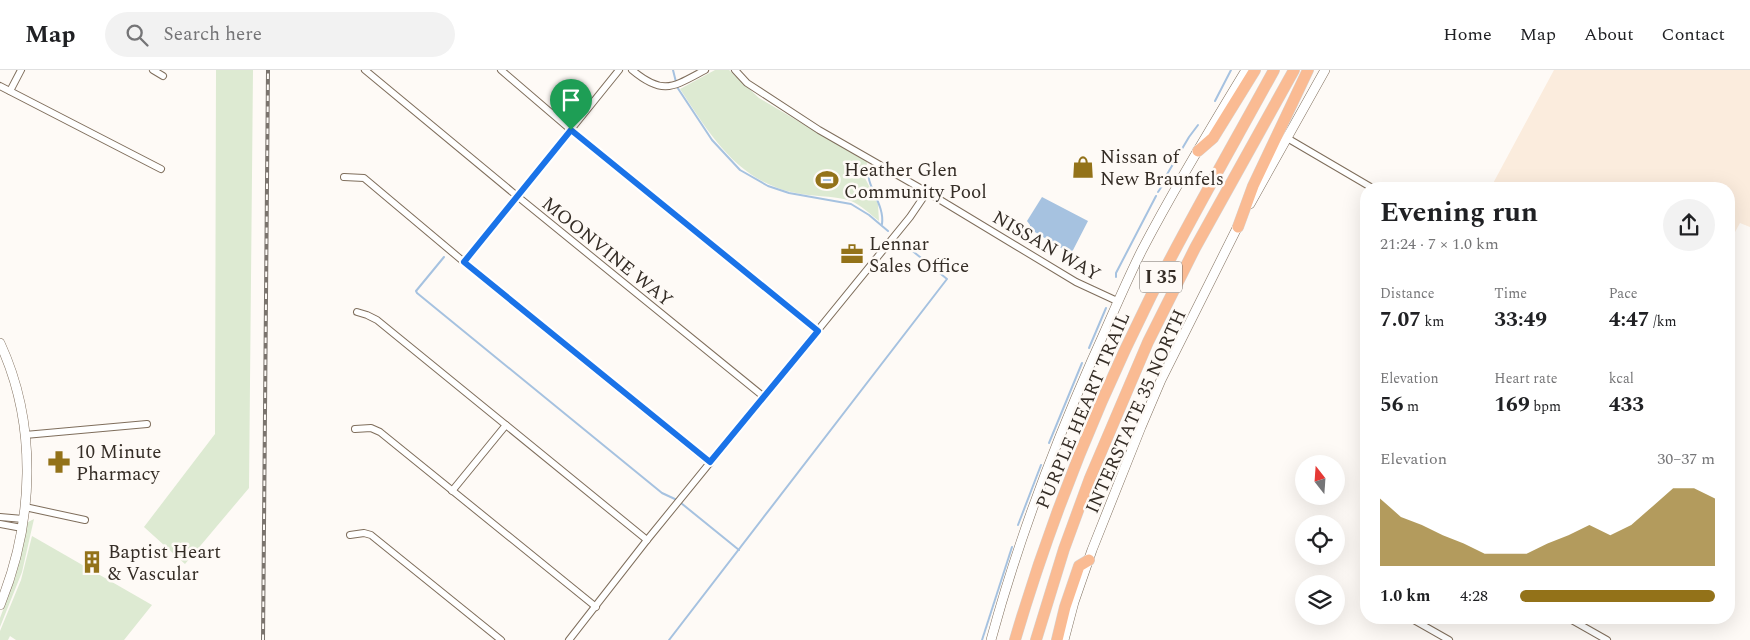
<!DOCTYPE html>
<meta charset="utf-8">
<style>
:root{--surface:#fff;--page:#f2f2f2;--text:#202124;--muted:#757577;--line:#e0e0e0;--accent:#937219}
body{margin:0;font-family:Spectral,serif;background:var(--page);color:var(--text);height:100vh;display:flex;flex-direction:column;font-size:19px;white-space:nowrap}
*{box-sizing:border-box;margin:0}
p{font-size:16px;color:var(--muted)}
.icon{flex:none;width:28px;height:28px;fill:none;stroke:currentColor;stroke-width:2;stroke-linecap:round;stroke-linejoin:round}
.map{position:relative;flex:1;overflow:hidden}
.details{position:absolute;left:1360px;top:112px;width:375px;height:442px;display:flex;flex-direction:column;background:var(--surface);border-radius:20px;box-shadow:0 5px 20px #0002}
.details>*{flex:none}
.needle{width:32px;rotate:343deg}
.tools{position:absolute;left:1295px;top:385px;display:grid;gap:10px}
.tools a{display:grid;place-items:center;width:50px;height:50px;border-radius:50%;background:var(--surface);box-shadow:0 5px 20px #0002;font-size:25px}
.pin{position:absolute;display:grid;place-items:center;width:42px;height:42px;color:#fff;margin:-51px -21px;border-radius:50% 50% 50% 0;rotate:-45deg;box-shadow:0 0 5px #0007}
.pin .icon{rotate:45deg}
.round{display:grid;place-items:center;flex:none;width:52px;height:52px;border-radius:26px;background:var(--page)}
.head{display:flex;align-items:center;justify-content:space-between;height:85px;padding:0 20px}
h1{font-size:28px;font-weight:700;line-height:38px}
.figures{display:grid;grid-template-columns:repeat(3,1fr);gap:8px;height:85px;padding:5px 20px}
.figures div{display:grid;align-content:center}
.figures b{font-size:21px;font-weight:700}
.figures small{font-size:14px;font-weight:400}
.figures p{font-size:14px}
.chart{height:140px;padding:10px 20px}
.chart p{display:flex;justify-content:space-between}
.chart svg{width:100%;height:90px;margin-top:5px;fill:var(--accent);opacity:.7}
ul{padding:0 20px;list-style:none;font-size:16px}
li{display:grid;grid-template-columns:80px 60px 1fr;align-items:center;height:38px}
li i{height:12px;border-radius:6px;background:var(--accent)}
header{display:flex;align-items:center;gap:30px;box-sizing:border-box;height:70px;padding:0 25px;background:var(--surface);border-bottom:1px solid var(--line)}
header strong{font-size:24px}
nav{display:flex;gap:28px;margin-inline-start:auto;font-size:18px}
.search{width:350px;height:45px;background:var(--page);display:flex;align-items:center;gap:12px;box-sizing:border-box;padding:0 18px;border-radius:28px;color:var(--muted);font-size:19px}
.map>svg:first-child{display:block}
.built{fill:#fbecdd}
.green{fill:#ddead2}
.water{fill:#a6c2e0}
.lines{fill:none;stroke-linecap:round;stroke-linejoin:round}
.stream{stroke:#a6c2e0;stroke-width:2}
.street-casing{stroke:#7f6e5c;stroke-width:8}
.secondary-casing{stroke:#7f6e5c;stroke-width:10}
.highway-casing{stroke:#d7d5d4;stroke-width:12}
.street{stroke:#fff;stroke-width:6}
.secondary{stroke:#fff;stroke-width:9}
.highway{stroke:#fabb93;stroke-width:11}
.rail-casing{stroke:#7a736d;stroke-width:4}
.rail{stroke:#fefaf6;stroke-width:2;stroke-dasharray:5.5;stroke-linecap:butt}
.route-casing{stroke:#fff;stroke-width:10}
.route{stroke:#1a73e8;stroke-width:6}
.labels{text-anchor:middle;stroke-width:5;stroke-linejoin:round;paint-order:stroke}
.shield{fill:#fefaf6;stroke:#716a64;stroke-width:1}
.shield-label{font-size:18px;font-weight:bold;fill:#352d26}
.poi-label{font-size:19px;fill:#352d26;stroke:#fefaf6;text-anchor:start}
.street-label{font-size:19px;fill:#352d26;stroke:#fefaf6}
</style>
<header>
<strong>Map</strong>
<div class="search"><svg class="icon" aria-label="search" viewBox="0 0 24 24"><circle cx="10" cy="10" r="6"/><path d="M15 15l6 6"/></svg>Search here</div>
<nav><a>Home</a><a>Map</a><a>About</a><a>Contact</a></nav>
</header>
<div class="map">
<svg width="1750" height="570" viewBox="0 0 1750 570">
<rect width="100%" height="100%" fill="#fefaf6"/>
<polygon class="built" points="1554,0 1750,0 1750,157 1740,153 1729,173 1729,119 1490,119"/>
<g class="green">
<polygon points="216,0 253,0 249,418 185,494 144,457 215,364"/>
<path d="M715 0H729L759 28 867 92 865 108 878 134 879 151C871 145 861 135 851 131 832 125 811 127 791 122 736 109 709 63 680 19Z"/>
<polygon points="34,449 22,502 0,557 0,548 15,508 28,452"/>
<polygon points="32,466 152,535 124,570 16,570 10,566 8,570 0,570 0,561 21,510"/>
</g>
<g class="water">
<path d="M833 103 837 111C835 112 833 111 830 112 822 114 825 117 817 109L821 104Z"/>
<polygon points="1042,127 1088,151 1071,184 1030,159 1030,155 1027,151"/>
</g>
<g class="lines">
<g class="stream">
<polyline points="673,0 676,12"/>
<polyline points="677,17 712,70 740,100 768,116 789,123 851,134 869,145 888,161"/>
<polyline points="1215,31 1231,0"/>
<path d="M869 97C864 115 885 133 882 154"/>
<polyline points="1166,106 1189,67 1198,55"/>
<polyline points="1158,122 1162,116"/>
<polyline points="444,187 416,221 417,223 662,423 677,430"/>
<polyline points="1116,207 1116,203 1156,126"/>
<polyline points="1089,278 1106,238"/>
<polyline points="1049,373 1082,293"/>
<polyline points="681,433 739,480"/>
<polyline points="1018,455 1041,395"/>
<polyline points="669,570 947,209 899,170"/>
<polyline points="982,570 1012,477"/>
</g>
<defs>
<g id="street">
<polyline points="153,0 163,6"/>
<polyline points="365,0 517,126 764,327"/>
<polyline points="501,0 571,60 818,261"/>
<path d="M632 0C663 26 673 17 705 0"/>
<polyline points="735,0 747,13 819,60 927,122 1076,212 1117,231"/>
<polyline points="0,16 161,99"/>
<polyline points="10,21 21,0"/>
<polyline points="1287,68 1374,119"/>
<polyline points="344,107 364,108 464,192 710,393"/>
<polyline points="464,192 619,0"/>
<polyline points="357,242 367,245 377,250 647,470"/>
<polyline points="355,359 371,358 380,362 596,537"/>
<polyline points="25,365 147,354"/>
<polyline points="452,421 506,355"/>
<polyline points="25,437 85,450"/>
<polyline points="0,447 23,449"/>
<polyline points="0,454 22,458"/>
<polyline points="350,465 364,463 371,465 501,570"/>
<polyline points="1412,549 1449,570"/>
<polyline points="1570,549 1607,570"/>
<polyline points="569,570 647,470 910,147 927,122"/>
</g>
<g id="secondary">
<polyline points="1250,134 1325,0"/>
<path d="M0 273C38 355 34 452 0 535"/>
<path d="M991 570C1017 474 1052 381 1092 290 1109 253 1124 216 1142 180 1174 119 1210 59 1246 0"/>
<polyline points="1064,570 1074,532 1092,480 1141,357 1161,310 1240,152"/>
</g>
<g id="highway">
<polyline points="1198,81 1213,68 1255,0"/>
<polyline points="1238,157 1253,116 1308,0"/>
<path d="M1015 570C1050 451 1096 336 1151 226 1190 149 1233 75 1274 0"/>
<polyline points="1036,570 1064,479 1090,408 1148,272 1195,178 1294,0"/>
<polyline points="1057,570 1065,537 1079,496 1089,490"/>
</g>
</defs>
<use href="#street" class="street-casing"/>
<use href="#secondary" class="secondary-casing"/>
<use href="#highway" class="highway-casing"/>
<use href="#street" class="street"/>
<use href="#secondary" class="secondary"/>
<use href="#highway" class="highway"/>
<defs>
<polyline id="rail" points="263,570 268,0"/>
</defs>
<use href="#rail" class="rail-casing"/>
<use href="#rail" class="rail"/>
</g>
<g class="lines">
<defs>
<polygon id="route" points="571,60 818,261 710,392 464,192"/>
</defs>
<use href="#route" class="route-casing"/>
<use href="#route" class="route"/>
</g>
<defs>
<symbol id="shop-bare" viewBox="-9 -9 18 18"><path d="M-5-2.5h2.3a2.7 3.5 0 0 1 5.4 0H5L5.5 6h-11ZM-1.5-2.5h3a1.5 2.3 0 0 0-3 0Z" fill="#937219" stroke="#fefaf6" stroke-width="2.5" paint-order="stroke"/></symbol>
<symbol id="stadium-bare" viewBox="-9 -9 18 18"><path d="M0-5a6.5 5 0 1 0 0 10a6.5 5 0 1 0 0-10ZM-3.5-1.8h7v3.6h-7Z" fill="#937219" stroke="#fefaf6" stroke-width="2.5" paint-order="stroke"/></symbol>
<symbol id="office-bare" viewBox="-9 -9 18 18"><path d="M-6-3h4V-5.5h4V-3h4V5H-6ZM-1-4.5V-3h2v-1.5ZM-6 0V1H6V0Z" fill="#937219" stroke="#fefaf6" stroke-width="2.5" paint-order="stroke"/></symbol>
<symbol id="pharmacy-bare" viewBox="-9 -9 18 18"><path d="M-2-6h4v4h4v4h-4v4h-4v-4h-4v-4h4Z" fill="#937219" stroke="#fefaf6" stroke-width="2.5" paint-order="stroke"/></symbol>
<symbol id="building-bare" viewBox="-9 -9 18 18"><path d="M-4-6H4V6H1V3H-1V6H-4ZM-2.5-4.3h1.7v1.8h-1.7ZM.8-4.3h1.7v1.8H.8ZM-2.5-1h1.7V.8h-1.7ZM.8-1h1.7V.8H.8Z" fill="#937219" stroke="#fefaf6" stroke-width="2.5" paint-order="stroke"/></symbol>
</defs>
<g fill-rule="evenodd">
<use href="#shop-bare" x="1067" y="81" width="32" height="32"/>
<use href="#stadium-bare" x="811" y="94" width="32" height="32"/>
<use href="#office-bare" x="836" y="168" width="32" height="32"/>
<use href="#pharmacy-bare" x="43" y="376" width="32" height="32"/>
<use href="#building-bare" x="76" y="476" width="32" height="32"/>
</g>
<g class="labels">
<rect class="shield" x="1140" y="191.5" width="42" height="31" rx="4"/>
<g class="shield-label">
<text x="1161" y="213">I 35</text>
</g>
<g class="poi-label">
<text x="1100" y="93">Nissan of<tspan x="1100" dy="22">New Braunfels</tspan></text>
<text x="844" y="106">Heather Glen<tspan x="844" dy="22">Community Pool</tspan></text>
<text x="869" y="180">Lennar<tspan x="869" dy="22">Sales Office</tspan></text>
<text x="76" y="388">10 Minute<tspan x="76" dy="22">Pharmacy</tspan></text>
<text x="108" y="488">Baptist Heart<tspan x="108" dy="22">&amp; Vascular</tspan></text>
</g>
<g class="street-label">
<text transform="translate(1047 175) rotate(30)" y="7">NISSAN WAY</text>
<text transform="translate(608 181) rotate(39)" y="7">MOONVINE WAY</text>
<text transform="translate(1082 340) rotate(-67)" y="7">PURPLE HEART TRAIL</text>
<text transform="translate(1135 341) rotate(-66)" y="7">INTERSTATE 35 NORTH</text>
</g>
</g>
</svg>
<div class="tools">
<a><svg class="needle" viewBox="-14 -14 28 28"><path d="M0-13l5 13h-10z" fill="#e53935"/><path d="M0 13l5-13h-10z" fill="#757577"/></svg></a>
<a><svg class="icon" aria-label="locate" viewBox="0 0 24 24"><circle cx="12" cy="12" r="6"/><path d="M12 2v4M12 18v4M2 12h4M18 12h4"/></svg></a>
<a><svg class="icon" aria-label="layers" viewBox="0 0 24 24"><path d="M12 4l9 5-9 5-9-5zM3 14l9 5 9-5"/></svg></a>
</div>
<div class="pin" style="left:571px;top:60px;background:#1e9e55"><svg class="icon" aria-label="arrive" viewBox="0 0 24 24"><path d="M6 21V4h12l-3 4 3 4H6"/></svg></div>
<section class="details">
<div class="head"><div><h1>Evening run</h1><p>21:24 · 7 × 1.0 km</p></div><a class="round"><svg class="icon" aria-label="share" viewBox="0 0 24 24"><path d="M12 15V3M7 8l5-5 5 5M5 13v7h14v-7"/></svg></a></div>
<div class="figures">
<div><p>Distance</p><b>7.07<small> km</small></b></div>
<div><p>Time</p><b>33:49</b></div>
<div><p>Pace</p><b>4:47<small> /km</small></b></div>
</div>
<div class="figures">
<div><p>Elevation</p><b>56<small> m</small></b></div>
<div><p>Heart rate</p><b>169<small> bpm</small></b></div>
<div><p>kcal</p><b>433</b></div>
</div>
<div class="chart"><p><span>Elevation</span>30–37 m</p>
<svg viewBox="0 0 160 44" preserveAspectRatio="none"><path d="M0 44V11L10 20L20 24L30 29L40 33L50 38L60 38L70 38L80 33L90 29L100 24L110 29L120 24L130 15L140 6L150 6L160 11V44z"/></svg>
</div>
<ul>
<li><b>1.0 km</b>4:28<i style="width:100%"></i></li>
</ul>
</section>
</div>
